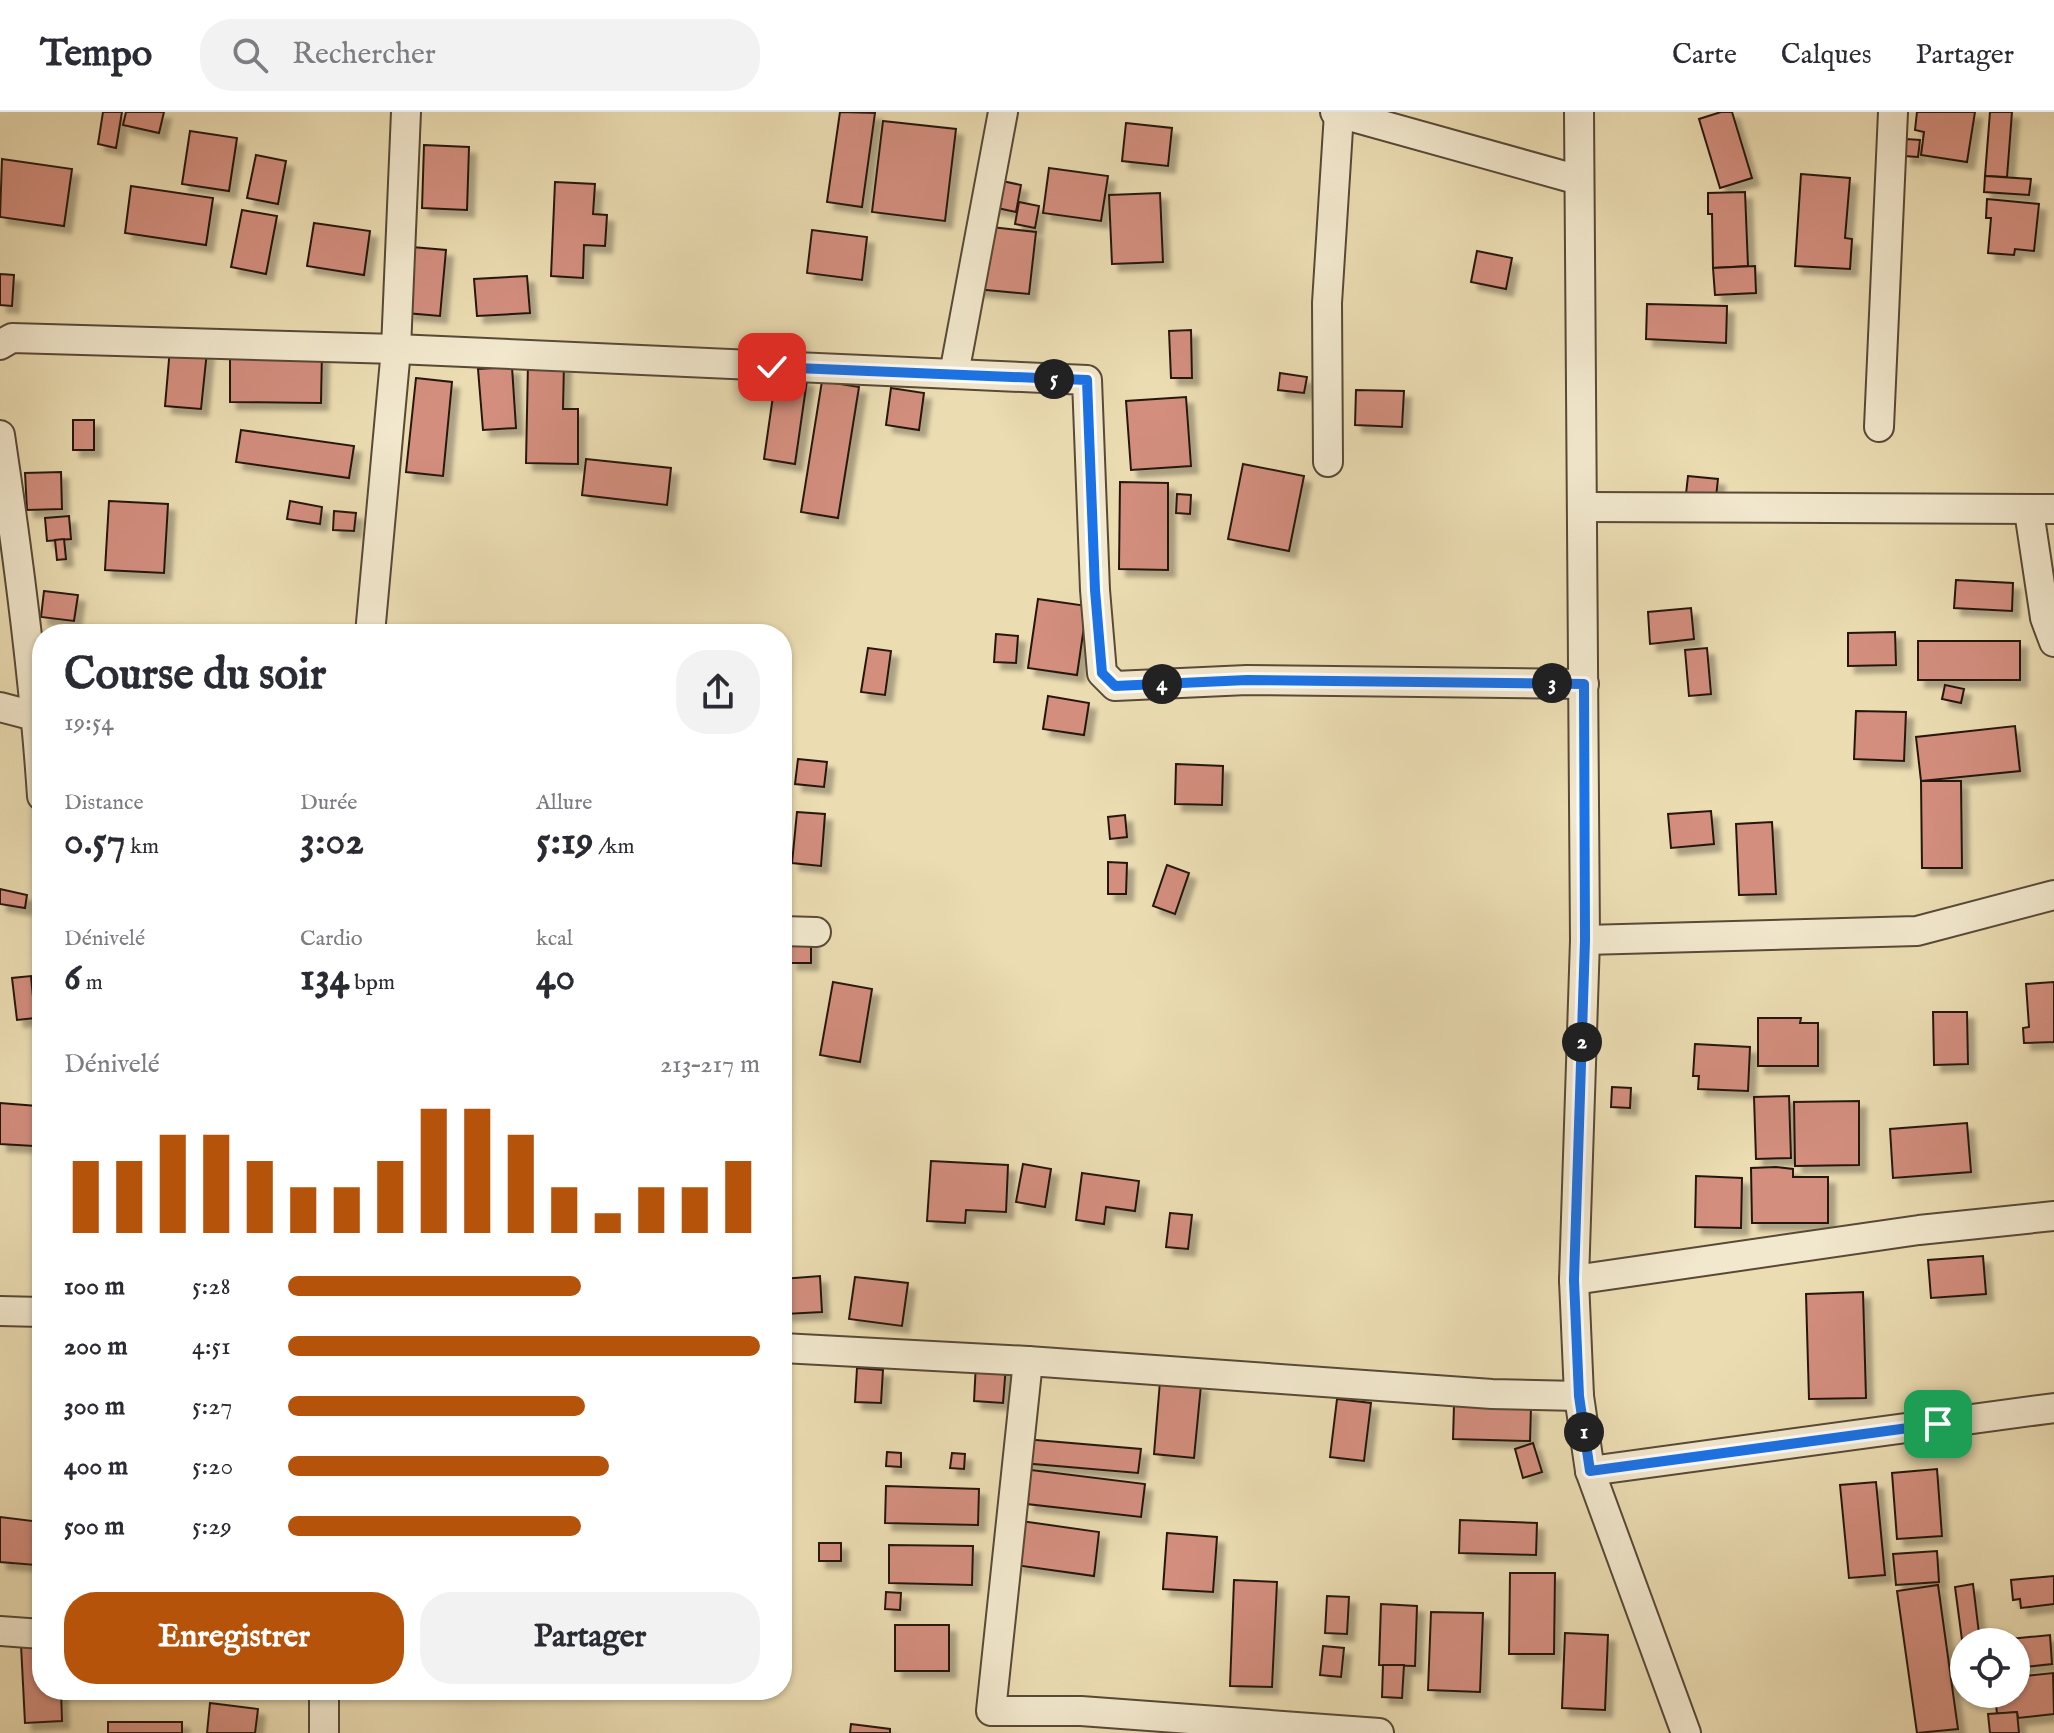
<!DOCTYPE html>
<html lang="fr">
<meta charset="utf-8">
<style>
:root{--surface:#fff;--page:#f2f2f3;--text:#2b2b33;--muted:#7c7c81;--line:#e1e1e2;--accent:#b45309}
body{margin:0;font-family:"IM FELL English",serif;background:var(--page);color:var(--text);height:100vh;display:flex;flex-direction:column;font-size:30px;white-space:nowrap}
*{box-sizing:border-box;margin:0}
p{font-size:26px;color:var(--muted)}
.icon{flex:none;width:44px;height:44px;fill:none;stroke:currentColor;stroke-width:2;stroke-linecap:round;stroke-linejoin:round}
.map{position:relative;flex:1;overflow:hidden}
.side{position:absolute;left:32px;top:512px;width:760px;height:1076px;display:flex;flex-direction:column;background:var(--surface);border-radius:32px;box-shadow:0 2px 6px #0004}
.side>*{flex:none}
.controls{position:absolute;left:1950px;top:1516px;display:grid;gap:16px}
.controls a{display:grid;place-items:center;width:80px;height:80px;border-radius:50%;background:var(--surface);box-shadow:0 2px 6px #0004;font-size:40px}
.pin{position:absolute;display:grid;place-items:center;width:68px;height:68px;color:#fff;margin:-34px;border-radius:16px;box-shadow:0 4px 12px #0006}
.km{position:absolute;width:40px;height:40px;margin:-20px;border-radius:50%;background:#222;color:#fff;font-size:22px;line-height:40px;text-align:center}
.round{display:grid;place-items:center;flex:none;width:84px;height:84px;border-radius:32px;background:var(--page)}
.head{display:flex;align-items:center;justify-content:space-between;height:136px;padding:0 32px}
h1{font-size:44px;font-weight:800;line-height:60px}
.metrics{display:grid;grid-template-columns:repeat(3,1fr);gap:12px;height:136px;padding:8px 32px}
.metrics div{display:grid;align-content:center}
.metrics b{font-size:40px;font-weight:800}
.metrics small{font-size:22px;font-weight:400}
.metrics p{font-size:22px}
.chart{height:224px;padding:16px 32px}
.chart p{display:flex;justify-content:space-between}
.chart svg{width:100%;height:144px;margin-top:8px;stroke:var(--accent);stroke-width:6}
.primary-button{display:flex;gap:16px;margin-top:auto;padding:16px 32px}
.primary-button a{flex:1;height:92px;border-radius:32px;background:var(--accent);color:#fff;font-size:32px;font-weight:800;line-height:92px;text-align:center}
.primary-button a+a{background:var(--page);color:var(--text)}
ul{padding:0 32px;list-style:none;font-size:26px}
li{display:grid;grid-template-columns:128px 96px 1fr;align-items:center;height:60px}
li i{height:20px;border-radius:10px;background:var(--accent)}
header{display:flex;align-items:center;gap:48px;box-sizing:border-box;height:112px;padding:0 40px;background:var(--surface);border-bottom:2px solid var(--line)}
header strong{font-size:38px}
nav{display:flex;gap:44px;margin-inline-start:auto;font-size:28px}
.search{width:560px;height:72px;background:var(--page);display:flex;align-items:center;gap:20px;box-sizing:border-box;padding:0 28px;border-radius:32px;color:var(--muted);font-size:30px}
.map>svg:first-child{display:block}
.building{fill:#d38e7e;stroke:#27180e;stroke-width:2;filter:url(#shadow)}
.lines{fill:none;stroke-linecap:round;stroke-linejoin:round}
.minor-casing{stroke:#584937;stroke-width:32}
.minor{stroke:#f2e8cd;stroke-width:28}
.route-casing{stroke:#fff;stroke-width:16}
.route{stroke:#1a73e8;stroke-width:10}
</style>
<header>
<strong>Tempo</strong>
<div class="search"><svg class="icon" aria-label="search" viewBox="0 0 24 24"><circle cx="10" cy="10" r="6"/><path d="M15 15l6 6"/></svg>Rechercher</div>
<nav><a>Carte</a><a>Calques</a><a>Partager</a></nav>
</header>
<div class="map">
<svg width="2054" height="1621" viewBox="0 0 2054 1621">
<defs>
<filter id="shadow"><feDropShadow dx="7" dy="7" stdDeviation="2" flood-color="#0004"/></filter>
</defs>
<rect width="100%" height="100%" fill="#ebdcb2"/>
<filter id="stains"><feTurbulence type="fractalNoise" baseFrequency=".0025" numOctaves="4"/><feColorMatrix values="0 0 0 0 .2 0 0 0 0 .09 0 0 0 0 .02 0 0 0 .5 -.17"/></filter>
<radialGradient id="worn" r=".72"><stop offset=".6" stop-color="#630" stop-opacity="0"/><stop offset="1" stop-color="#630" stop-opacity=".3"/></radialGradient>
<g class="building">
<polygon points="103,0 122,0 116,36 98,32"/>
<polygon points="126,0 164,0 159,21 123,13"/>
<polygon points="840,0 875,1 862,95 827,90"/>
<polygon points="1721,0 1732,0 1752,66 1720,76 1699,7"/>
<polygon points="1917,0 1975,0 1967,50 1921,43 1924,20 1915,18"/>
<polygon points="1990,0 2012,0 2007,65 1985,64"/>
<polygon points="883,9 956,17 945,109 872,100"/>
<polygon points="1126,11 1172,16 1168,54 1122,49"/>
<polygon points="190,19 237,26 229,79 182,72"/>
<polygon points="1906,27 1920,28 1918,45 1904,44"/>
<polygon points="424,33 469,35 467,98 422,96"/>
<polygon points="256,43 286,49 278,92 247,86"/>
<polygon points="2,47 72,57 64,114 0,105"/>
<polygon points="1049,56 1108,64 1101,109 1043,101"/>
<polygon points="1801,62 1850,66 1845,126 1852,127 1850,157 1795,154"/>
<polygon points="1985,64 2031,67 2029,83 1984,80"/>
<polygon points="993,67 1021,73 1016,100 988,94"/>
<polygon points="555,70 595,72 593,102 607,103 605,134 584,133 583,166 551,164"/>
<polygon points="131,74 213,86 206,133 125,121"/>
<polygon points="1745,80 1748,154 1713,156 1712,102 1708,102 1708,81"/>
<polygon points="1160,81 1163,150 1112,152 1109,83"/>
<polygon points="1987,87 2039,92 2034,139 2015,137 2014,143 1988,141 1991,106 1986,106"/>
<polygon points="1019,90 1039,94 1035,116 1015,112"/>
<polygon points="242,98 277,104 266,162 231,155"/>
<polygon points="314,111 370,119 364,163 307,154"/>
<polygon points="982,114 1036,120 1029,182 976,177"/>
<polygon points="812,118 867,125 862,168 807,161"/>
<polygon points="412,135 446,138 440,204 406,201"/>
<polygon points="1477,139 1512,146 1506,177 1471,170"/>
<polygon points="1755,154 1756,181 1715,183 1713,156"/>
<polygon points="0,162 14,163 12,194 0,193"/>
<polygon points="527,164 530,201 477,204 474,167"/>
<polygon points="1647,192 1727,194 1726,231 1646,227"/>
<polygon points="1191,218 1192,266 1171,266 1169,219"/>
<polygon points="170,236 207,239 201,297 165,294"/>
<polygon points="230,238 322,239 321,291 230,290"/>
<polygon points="528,250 564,251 563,297 578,297 578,352 526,351"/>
<polygon points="512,255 516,316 483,318 478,257"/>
<polygon points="1280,261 1307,265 1304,281 1278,278"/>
<polygon points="776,263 807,268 795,352 764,347"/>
<polygon points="416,266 452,270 443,364 406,360"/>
<polygon points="822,269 859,275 838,406 801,400"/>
<polygon points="891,276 924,281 919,318 886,313"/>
<polygon points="1356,278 1404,279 1402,315 1355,313"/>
<polygon points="1186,285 1191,354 1131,358 1126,289"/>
<rect x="73" y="308" width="21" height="30"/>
<polygon points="241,318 354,334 349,366 236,350"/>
<polygon points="586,347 671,356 667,393 582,383"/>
<polygon points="1243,352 1304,364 1289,439 1228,427"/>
<polygon points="61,360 62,397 27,398 25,361"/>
<polygon points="1688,364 1718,367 1716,385 1686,382"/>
<polygon points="1120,370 1168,371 1168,458 1119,457"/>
<polygon points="1177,382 1191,383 1190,402 1176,401"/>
<polygon points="109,389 168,392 164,461 105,458"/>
<polygon points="290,389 322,395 320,412 287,407"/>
<polygon points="334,399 356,401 354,419 333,418"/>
<polygon points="69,404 71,427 47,429 45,406"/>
<polygon points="64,427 66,447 57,448 55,428"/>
<polygon points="1956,468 2013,471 2012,499 1954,496"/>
<polygon points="44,479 78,483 74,509 41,505"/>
<polygon points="1038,487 1087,494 1077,563 1028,556"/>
<polygon points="1691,496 1694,527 1650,532 1648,500"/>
<polygon points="120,515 161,521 161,522 119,522"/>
<polygon points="241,517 278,520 277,522 240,522"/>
<polygon points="1895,520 1896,553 1848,554 1848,521"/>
<polygon points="996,522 1018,524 1016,551 994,550"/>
<rect x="1918" y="529" width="102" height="39"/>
<polygon points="868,536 891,539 885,583 861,580"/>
<polygon points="1707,536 1711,582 1689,584 1685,538"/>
<polygon points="1945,573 1964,577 1961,591 1942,587"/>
<polygon points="1048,584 1089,591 1084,623 1043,617"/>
<polygon points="1856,599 1906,600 1904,649 1854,647"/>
<polygon points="2015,614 2020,659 1921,669 1916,625"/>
<polygon points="798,647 827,650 824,675 795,672"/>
<polygon points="1176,652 1223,654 1222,693 1175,692"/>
<polygon points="1921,669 1961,669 1962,756 1922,756"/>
<polygon points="1711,699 1714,732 1671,736 1668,702"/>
<polygon points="797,700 825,702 821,754 792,751"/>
<polygon points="1125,703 1127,725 1110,727 1108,705"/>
<polygon points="1772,710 1776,782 1739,783 1736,712"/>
<polygon points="1108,750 1127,751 1126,782 1108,782"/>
<polygon points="1167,753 1189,761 1175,802 1153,794"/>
<polygon points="0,777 27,783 25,796 0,792"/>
<polygon points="791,825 811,825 811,851 790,851"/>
<polygon points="31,864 35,906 17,908 12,866"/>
<polygon points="833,870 872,877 860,950 820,943"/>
<polygon points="2054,870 2054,930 2024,931 2023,916 2029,915 2026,872"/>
<polygon points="1933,900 1967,900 1968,952 1934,953"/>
<polygon points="1758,906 1801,906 1800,911 1818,911 1818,954 1758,954"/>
<polygon points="1695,932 1750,935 1748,979 1698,977 1699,964 1693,964"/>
<polygon points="1612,975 1631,976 1630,996 1611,995"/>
<polygon points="1789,984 1791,1046 1756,1047 1754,985"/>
<polygon points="1859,989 1859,1053 1795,1054 1794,990"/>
<polygon points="0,991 37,994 34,1034 0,1032"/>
<polygon points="1967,1011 1971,1060 1893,1066 1890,1017"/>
<polygon points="931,1049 1008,1053 1006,1100 966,1098 965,1111 927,1109"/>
<polygon points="1023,1052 1051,1057 1045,1095 1016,1090"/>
<polygon points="1776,1055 1793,1057 1793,1065 1828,1065 1828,1111 1752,1111 1751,1056"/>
<polygon points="1082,1061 1139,1069 1135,1099 1106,1095 1104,1112 1076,1108"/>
<polygon points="1696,1064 1742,1066 1741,1116 1695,1115"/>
<polygon points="1170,1101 1192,1103 1188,1137 1166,1135"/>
<polygon points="1983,1144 1986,1182 1931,1186 1928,1148"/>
<polygon points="820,1164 822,1200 785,1202 782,1167"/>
<polygon points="855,1165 908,1171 902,1214 849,1207"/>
<polygon points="1863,1180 1866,1286 1809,1287 1806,1182"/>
<polygon points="976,1251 1006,1253 1003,1291 974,1289"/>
<polygon points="857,1256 883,1258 881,1291 855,1290"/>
<polygon points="1160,1269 1201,1273 1194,1346 1154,1342"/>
<polygon points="1337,1287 1371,1291 1364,1349 1330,1345"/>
<polygon points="1454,1293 1531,1295 1530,1329 1453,1327"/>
<polygon points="1024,1327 1141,1337 1138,1361 1022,1351"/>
<polygon points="1533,1331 1542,1360 1523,1366 1515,1337"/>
<polygon points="887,1340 901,1341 901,1355 886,1354"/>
<polygon points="952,1341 965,1342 964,1357 950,1356"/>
<polygon points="1937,1357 1942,1424 1897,1427 1892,1361"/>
<polygon points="1031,1358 1145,1372 1141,1405 1027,1392"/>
<polygon points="1876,1370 1885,1463 1849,1466 1840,1373"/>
<polygon points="886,1374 979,1377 978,1413 885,1411"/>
<polygon points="0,1405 41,1410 36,1453 0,1450"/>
<polygon points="1460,1408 1537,1411 1536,1443 1459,1441"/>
<polygon points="1021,1409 1099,1420 1094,1464 1015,1453"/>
<polygon points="1167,1421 1217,1425 1213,1480 1163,1477"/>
<rect x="819" y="1431" width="22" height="18"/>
<polygon points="889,1433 973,1434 972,1473 889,1471"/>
<polygon points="1937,1439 1939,1470 1896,1473 1893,1442"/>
<polygon points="1510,1461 1555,1461 1554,1542 1509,1542"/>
<polygon points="2054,1464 2054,1492 2021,1496 2020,1487 2013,1488 2011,1468"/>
<polygon points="1234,1468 1277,1470 1272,1575 1230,1574"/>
<polygon points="1973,1472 1980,1530 1964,1530 1964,1543 1955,1475"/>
<polygon points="1938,1473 1958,1617 1917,1621 1897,1479"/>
<polygon points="886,1480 901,1481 900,1498 885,1497"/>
<polygon points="1327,1484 1349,1485 1347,1522 1325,1521"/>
<polygon points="1381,1492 1417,1494 1415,1554 1379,1553"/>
<polygon points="1431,1500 1483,1501 1480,1580 1428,1578"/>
<rect x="895" y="1513" width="54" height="46"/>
<polygon points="1565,1521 1608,1523 1605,1598 1562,1596"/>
<polygon points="2050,1523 2052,1552 2016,1556 2016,1530 2000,1530 2000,1528"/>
<polygon points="42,1532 42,1578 61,1578 62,1609 25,1611 21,1533"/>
<polygon points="1323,1534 1344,1536 1341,1565 1320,1563"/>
<polygon points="1383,1553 1404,1553 1402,1586 1382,1585"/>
<polygon points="2053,1561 2054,1602 2018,1606 2017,1600 1997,1602 1995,1582 2016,1582 2016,1565"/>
<polygon points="210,1591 258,1597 255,1621 207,1621"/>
<polygon points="2017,1600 2019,1621 1990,1621 1988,1602"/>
<rect x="108" y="1610" width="74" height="11"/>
<polygon points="851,1612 890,1617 890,1621 850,1621"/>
</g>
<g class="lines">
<defs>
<g id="minor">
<polyline points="1335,0 1579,68"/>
<polyline points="1579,0 1585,828 1574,1168 1579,1284 1590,1359 1686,1621"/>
<polyline points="0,233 12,226 396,237 954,262 1003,0"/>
<polyline points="954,262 1087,268 1095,478 1102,561 1115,574 1247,568 1584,572"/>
<polyline points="1879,315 1893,0"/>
<path d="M0 323C18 443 34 563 42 684"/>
<polyline points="1328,350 1327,191 1339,1"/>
<polyline points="1582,395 2054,397"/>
<polyline points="2029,399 2045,506 2054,530"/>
<polyline points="370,522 396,237 406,0"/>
<polyline points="0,595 42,606"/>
<polyline points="782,819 816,820"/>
<polyline points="1585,828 1917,819 2054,783"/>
<polyline points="1574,1168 1919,1118 2054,1104"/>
<polyline points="0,1199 42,1200"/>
<polyline points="782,1236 1028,1249 1492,1282 1579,1284"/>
<polyline points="1028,1249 991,1599 1081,1599 1379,1621"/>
<polyline points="1590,1359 2054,1296"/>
<polyline points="0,1519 42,1522"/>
<polyline points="324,1621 324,1578"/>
</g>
</defs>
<use href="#minor" class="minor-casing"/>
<use href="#minor" class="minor"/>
</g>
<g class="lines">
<defs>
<polyline id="route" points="772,255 1087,268 1095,478 1102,561 1115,574 1247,568 1584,572 1585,828 1574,1168 1579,1284 1590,1359 1938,1312"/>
</defs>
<use href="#route" class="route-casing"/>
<use href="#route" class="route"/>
</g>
<rect width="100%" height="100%" filter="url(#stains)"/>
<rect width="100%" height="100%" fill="url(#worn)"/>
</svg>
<div class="controls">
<a><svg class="icon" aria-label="locate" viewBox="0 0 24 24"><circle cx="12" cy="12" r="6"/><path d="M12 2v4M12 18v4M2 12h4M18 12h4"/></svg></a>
</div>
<div class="pin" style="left:1938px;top:1312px;background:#1e9e55"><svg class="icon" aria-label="arrive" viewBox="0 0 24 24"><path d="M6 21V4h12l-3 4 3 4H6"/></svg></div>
<div class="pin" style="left:772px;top:255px;background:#d93025"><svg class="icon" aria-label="check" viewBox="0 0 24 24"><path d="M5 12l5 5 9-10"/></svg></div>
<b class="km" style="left:1584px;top:1320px">1</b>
<b class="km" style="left:1582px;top:930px">2</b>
<b class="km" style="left:1552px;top:571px">3</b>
<b class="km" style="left:1162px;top:572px">4</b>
<b class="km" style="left:1054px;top:267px">5</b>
<section class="side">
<div class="head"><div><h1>Course du soir</h1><p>19:54</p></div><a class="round"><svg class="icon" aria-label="share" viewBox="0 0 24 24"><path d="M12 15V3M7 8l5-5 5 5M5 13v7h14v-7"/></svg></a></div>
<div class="metrics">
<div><p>Distance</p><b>0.57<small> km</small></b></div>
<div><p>Durée</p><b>3:02</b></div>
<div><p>Allure</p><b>5:19<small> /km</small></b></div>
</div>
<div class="metrics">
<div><p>Dénivelé</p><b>6<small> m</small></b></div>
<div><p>Cardio</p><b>134<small> bpm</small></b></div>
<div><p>kcal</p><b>40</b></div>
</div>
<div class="chart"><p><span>Dénivelé</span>213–217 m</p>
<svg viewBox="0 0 160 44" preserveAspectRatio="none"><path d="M5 44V22M15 44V22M25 44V14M35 44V14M45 44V22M55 44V30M65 44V30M75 44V22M85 44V6M95 44V6M105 44V14M115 44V30M125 44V38M135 44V30M145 44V30M155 44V22"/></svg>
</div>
<ul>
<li><b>100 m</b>5:28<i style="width:62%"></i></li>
<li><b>200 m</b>4:51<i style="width:100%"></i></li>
<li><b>300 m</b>5:27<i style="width:63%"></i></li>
<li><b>400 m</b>5:20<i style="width:68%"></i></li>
<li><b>500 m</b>5:29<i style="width:62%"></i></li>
</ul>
<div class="primary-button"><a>Enregistrer</a><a>Partager</a></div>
</section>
</div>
